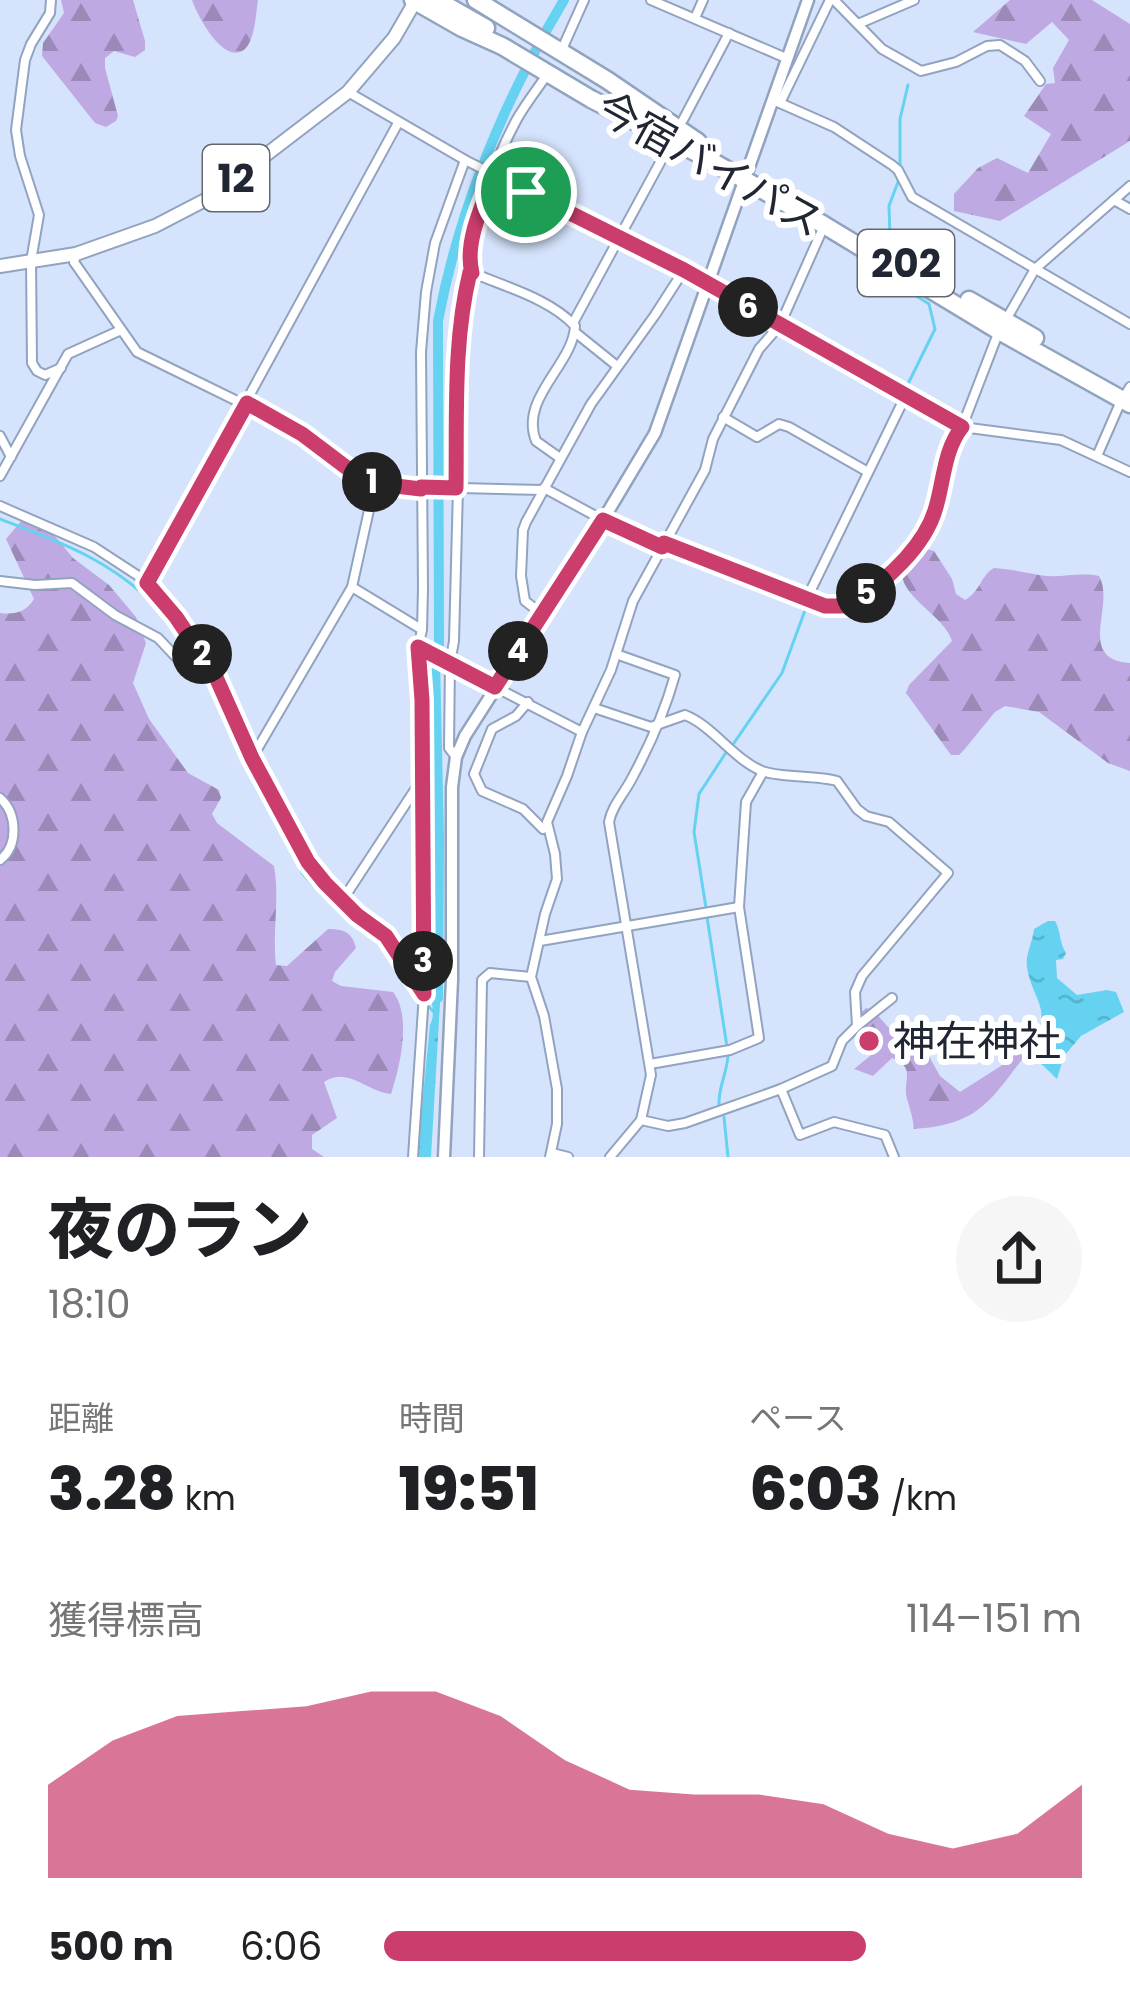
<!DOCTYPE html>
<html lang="ja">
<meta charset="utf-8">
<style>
:root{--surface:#fff;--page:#f6f6f6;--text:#202124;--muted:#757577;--accent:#ca3d6c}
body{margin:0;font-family:Poppins,"Noto Sans JP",sans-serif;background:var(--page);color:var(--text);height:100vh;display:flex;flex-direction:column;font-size:45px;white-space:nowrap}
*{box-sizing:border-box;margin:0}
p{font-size:39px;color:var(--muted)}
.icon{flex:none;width:66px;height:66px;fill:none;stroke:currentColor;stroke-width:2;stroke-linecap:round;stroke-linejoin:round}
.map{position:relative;height:1157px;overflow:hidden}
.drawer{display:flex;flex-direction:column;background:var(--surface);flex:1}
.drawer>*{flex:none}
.pin{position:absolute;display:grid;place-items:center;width:102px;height:102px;color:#fff;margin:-51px;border:6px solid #fff;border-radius:50%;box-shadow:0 3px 12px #0007}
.km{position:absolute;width:60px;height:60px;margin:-30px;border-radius:50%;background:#222;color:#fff;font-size:33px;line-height:60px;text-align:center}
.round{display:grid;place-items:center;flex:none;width:126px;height:126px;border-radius:63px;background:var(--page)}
.headline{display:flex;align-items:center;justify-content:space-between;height:204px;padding:0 48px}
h1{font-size:66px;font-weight:800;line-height:90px}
.stats{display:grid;grid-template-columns:repeat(3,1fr);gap:18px;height:204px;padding:12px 48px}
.stats div{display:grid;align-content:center}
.stats b{font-size:60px;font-weight:800}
.stats small{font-size:33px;font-weight:400}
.stats p{font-size:33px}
.chart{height:336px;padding:24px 48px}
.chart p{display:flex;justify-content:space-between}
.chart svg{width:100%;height:216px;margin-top:12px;fill:var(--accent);opacity:.7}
ul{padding:0 48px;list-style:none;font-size:39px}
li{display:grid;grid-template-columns:192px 144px 1fr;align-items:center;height:90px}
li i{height:30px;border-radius:15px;background:var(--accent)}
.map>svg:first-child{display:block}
.forest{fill:url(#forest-firs)}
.water{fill:url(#water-ripples)}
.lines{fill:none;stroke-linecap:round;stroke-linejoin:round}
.stream{stroke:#64d2f0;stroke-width:3}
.river{stroke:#64d2f0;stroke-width:10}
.street-casing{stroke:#92a3c0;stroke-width:12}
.secondary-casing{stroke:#92a3c0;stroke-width:15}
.primary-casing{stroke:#92a3c0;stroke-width:16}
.highway-casing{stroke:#92a3c0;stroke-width:21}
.street{stroke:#fff;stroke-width:8}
.secondary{stroke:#fff;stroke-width:10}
.primary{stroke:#fff;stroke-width:12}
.highway{stroke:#fff;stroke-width:16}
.route-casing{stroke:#fff;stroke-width:24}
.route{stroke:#ca3d6c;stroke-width:15}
.poi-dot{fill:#ca3d6c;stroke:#fff;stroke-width:4.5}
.labels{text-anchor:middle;stroke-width:12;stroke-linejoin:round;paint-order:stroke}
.shield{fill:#fff;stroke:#636870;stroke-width:3}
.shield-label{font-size:39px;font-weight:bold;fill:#202732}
.street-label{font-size:42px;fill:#202732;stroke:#fff}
.poi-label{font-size:42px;fill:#202732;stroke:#fff;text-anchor:start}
</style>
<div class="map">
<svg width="1130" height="1157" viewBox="0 0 1130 1157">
<defs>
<pattern id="forest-firs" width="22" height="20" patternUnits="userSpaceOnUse" patternTransform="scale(3)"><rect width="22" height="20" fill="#bfa9e2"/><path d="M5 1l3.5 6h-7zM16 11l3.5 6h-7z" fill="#9b8ab8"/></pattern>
<pattern id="water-ripples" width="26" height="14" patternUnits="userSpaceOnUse" patternTransform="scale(3)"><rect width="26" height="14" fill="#64d2f0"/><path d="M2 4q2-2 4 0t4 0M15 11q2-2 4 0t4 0" fill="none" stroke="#56b4ce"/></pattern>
</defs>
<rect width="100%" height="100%" fill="#d5e4fc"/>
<g class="forest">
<polygon points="61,0 133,0 145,41 145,50 135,57 114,51 105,58 105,68 118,116 116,121 106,127 95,123 42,56 43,43 64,13"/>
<path d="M192 0H258C256 13 255 39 245 49 224 67 197 15 192 0Z"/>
<polygon points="1010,0 1092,0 1130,24 1130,141 1000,221 954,211 954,194 978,168 997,158 1028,173 1051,134 1024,116 1046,84 1055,83 1053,68 1069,40 1052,22 1026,44 973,32"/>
<path d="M40 518 73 558 109 585 136 617 146 643 133 683 149 719 188 773 219 790 221 798 212 814 217 823 274 866C280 899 272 930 276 965L287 966 328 929C344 929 352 932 356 948L335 972 332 981 341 986 393 992C412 1016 400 1067 391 1094 366 1092 349 1066 324 1082L337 1118 312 1135V1149L324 1157H0V613C15 615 26 612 34 599L6 539 22 520Z"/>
<path d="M923 548 934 551 952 579 956 594 965 600C980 592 981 575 994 568 1012 569 1029 574 1047 576 1065 577 1082 572 1099 576 1116 605 1075 659 1130 663V771L1108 763 1039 712 1005 706 995 712 964 750 959 755H951L906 693 909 685 952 641C942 607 867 585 923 548Z"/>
<path d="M866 1008 873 1010 897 1037 930 1058 940 1076 960 1092 1004 1064 1018 1044 1027 1053C990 1101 979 1125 914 1129 913 1118 910 1109 907 1099 902 1080 917 1068 892 1058L873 1076 854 1069 881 1047 858 1021 860 1013Z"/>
</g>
<g class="water">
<path d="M1048 921H1055C1061 931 1059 942 1066 953L1063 959 1056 960 1057 978 1077 995 1107 990 1116 992 1124 1012 1081 1036 1064 1056 1057 1079 1026 1049C1057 1010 1033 1004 1027 967 1025 955 1033 941 1034 929Z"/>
<path d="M431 973H437L436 982 441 987 431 1157H417L430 1025C438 1010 426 995 433 980Z"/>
</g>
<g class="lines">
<g class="stream">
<polyline points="900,166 900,119 908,85"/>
<polyline points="890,236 889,206 898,182"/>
<polyline points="876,270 929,304 935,329 904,392"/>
<path d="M0 519C56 540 113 561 155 606 172 625 186 647 199 668"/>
<polyline points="205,676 254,784 303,874 323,896 377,937 409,987 436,1014"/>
<polyline points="734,743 782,673 807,605"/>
<polyline points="706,908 694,832 699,794 727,751"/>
<polyline points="707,917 727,1047"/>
<path d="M719 1105C718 1088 727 1073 728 1056"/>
<polyline points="724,1117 728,1157"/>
</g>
<path class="river" d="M438 998 439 837 435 661 439 644 438 321C459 209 505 99 564 0"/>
<defs>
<g id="street">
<polyline points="51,0 50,13 31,44 25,60 16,130 20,156 39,215 31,261 32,363 37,371 45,375 61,368"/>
<polyline points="651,0 786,58"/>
<polyline points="834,0 882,49 921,71 956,62 987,46 1000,45 1025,61 1040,81"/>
<polyline points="695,18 703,0"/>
<polyline points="858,24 914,0"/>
<polyline points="563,47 584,0"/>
<polyline points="348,92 465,160 684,270 962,427 1061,440 1130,472"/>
<polyline points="773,100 834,127 892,165 898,170 912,197 1130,324"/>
<polyline points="780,103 830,0"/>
<polyline points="683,120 729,33"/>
<polyline points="1114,200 1130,209"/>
<polyline points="76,255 74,262 137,352 284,424 322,448 359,477 379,484 421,489"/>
<path d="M473 273C506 287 550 299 575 326 573 365 519 398 536 441L560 458"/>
<polyline points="1007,318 1035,269 1130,186"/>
<polyline points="573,323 669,146"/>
<polyline points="576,333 617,366"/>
<polyline points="1127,392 1130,387"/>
<polyline points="723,417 757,437 779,424 789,427 868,472"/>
<polyline points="0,436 11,457"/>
<polyline points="1097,456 1121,401"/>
<polyline points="0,476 68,354 121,330"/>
<polyline points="421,487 543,490"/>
<path d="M456 488C457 417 453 341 471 272L473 273C463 239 500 150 517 119 525 105 535 92 544 79"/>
<polyline points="544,488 603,520 662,547"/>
<polyline points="0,506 94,547 143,579 160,595 215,675 252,758 308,862 325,883 357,915 386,936 423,993"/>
<polyline points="664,543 825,606 851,606 898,565 925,534 936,509 951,445 962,427 999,331"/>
<polyline points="0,581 35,585 72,583 115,615 158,638 192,674 212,670"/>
<polyline points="147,583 398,123"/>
<polyline points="352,587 421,629"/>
<polyline points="807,598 905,397"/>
<polyline points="542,614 525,601 521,576 523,530 526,522 591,404 655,315 684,270"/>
<polyline points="418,647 582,732"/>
<polyline points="528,702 516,716 492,729 474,774 482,791 523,809 543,829 546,827"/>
<path d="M594 708 651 727 685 715C713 726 733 759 762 771 780 778 815 775 837 781L857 809 866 816 889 822 948 873 862 976 855 992 857 1026 842 1041 832 1066 781 1089 685 1123 668 1126 641 1120"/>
<polyline points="456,757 449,748 450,663 454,641 458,488"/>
<polyline points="252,758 352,587 375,483"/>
<path d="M0 798C17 813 19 845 0 860"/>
<polyline points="342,901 422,779"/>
<polyline points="540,941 739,907"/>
<polyline points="858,1025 892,998"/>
<polyline points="650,1064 730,1050 759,1038 739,907 746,802 763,772"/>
<polyline points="781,1089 800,1135 834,1122 885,1135 894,1157"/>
<polyline points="552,1153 568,1157"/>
<polyline points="413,1157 424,994 422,700 418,647 422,630 423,588 421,352 426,292 435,243 465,160"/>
<polyline points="479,1157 482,980 490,973 531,977"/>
<polyline points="550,1157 557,1124 557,1089 544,1016 531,977 545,914 557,879 555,854 547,822 567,776 582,732 611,670 633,601 705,470 713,439 759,349 780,325 824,226"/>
<path d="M610 1157 641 1120 651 1075 609 822C612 806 623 795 631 780 649 747 665 711 675 675L616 654"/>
</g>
<polyline id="secondary" points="444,1157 452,980 452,787 456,757 465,736 603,520 655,433 808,0"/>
<polyline id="primary" points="0,266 76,254 155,226 211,197 348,92 394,38 416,0"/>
<g id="highway">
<polyline points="413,0 462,28 502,46 591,99 699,154 824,225 999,331 1130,404"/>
<polyline points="437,0 486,28"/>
<polyline points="476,0 607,80 698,142"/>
<polyline points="969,300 1035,338"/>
</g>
</defs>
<use href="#street" class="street-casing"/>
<use href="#secondary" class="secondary-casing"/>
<use href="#primary" class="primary-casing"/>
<use href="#highway" class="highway-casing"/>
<use href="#street" class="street"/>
<use href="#secondary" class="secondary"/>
<use href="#primary" class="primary"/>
<use href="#highway" class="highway"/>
</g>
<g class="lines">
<defs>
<path id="route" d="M494 175 684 270 962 427C944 450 944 480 936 507 925 548 884 582 850 606H825L664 543 662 547 603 520 495 687 418 647 422 700 424 994 386 936 357 915 325 883 308 862 252 758 215 675 176 617 147 583 247 403 302 434 359 477 379 484 421 489V487L456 488C457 416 453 341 470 272L472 273C464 242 483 204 494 175Z"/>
</defs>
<use href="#route" class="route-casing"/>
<use href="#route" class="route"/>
</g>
<circle class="poi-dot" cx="869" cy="1041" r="12"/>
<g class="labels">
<g class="shield">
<rect x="203" y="145" width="66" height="66" rx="9"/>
<rect x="858" y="230" width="96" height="66" rx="9"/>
</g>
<g class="shield-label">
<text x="236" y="192">12</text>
<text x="906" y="277">202</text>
</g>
<g class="street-label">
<text transform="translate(710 164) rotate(29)" y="15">今宿バイパス</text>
</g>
<g class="poi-label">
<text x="893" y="1056">神在神社</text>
</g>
</g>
</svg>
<div class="pin" style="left:526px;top:192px;background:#1e9e55"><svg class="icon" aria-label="arrive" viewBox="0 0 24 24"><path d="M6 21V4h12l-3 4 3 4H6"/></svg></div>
<b class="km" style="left:372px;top:482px">1</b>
<b class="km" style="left:202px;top:654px">2</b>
<b class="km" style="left:423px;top:961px">3</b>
<b class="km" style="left:518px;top:651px">4</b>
<b class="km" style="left:866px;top:593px">5</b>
<b class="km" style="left:748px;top:307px">6</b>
</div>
<section class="drawer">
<div class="headline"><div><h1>夜のラン</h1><p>18:10</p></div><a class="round"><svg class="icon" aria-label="share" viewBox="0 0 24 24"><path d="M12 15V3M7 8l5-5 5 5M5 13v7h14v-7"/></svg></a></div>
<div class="stats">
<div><p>距離</p><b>3.28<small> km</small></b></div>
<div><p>時間</p><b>19:51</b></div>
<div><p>ペース</p><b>6:03<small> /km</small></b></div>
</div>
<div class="chart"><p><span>獲得標高</span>114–151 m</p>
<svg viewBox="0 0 160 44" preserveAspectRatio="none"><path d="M0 44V25L10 16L20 11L30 10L40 9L50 6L60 6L70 11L80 20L90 26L100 27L110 27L120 29L130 35L140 38L150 35L160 25V44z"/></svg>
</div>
<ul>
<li><b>500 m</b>6:06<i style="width:69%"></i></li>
</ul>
</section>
